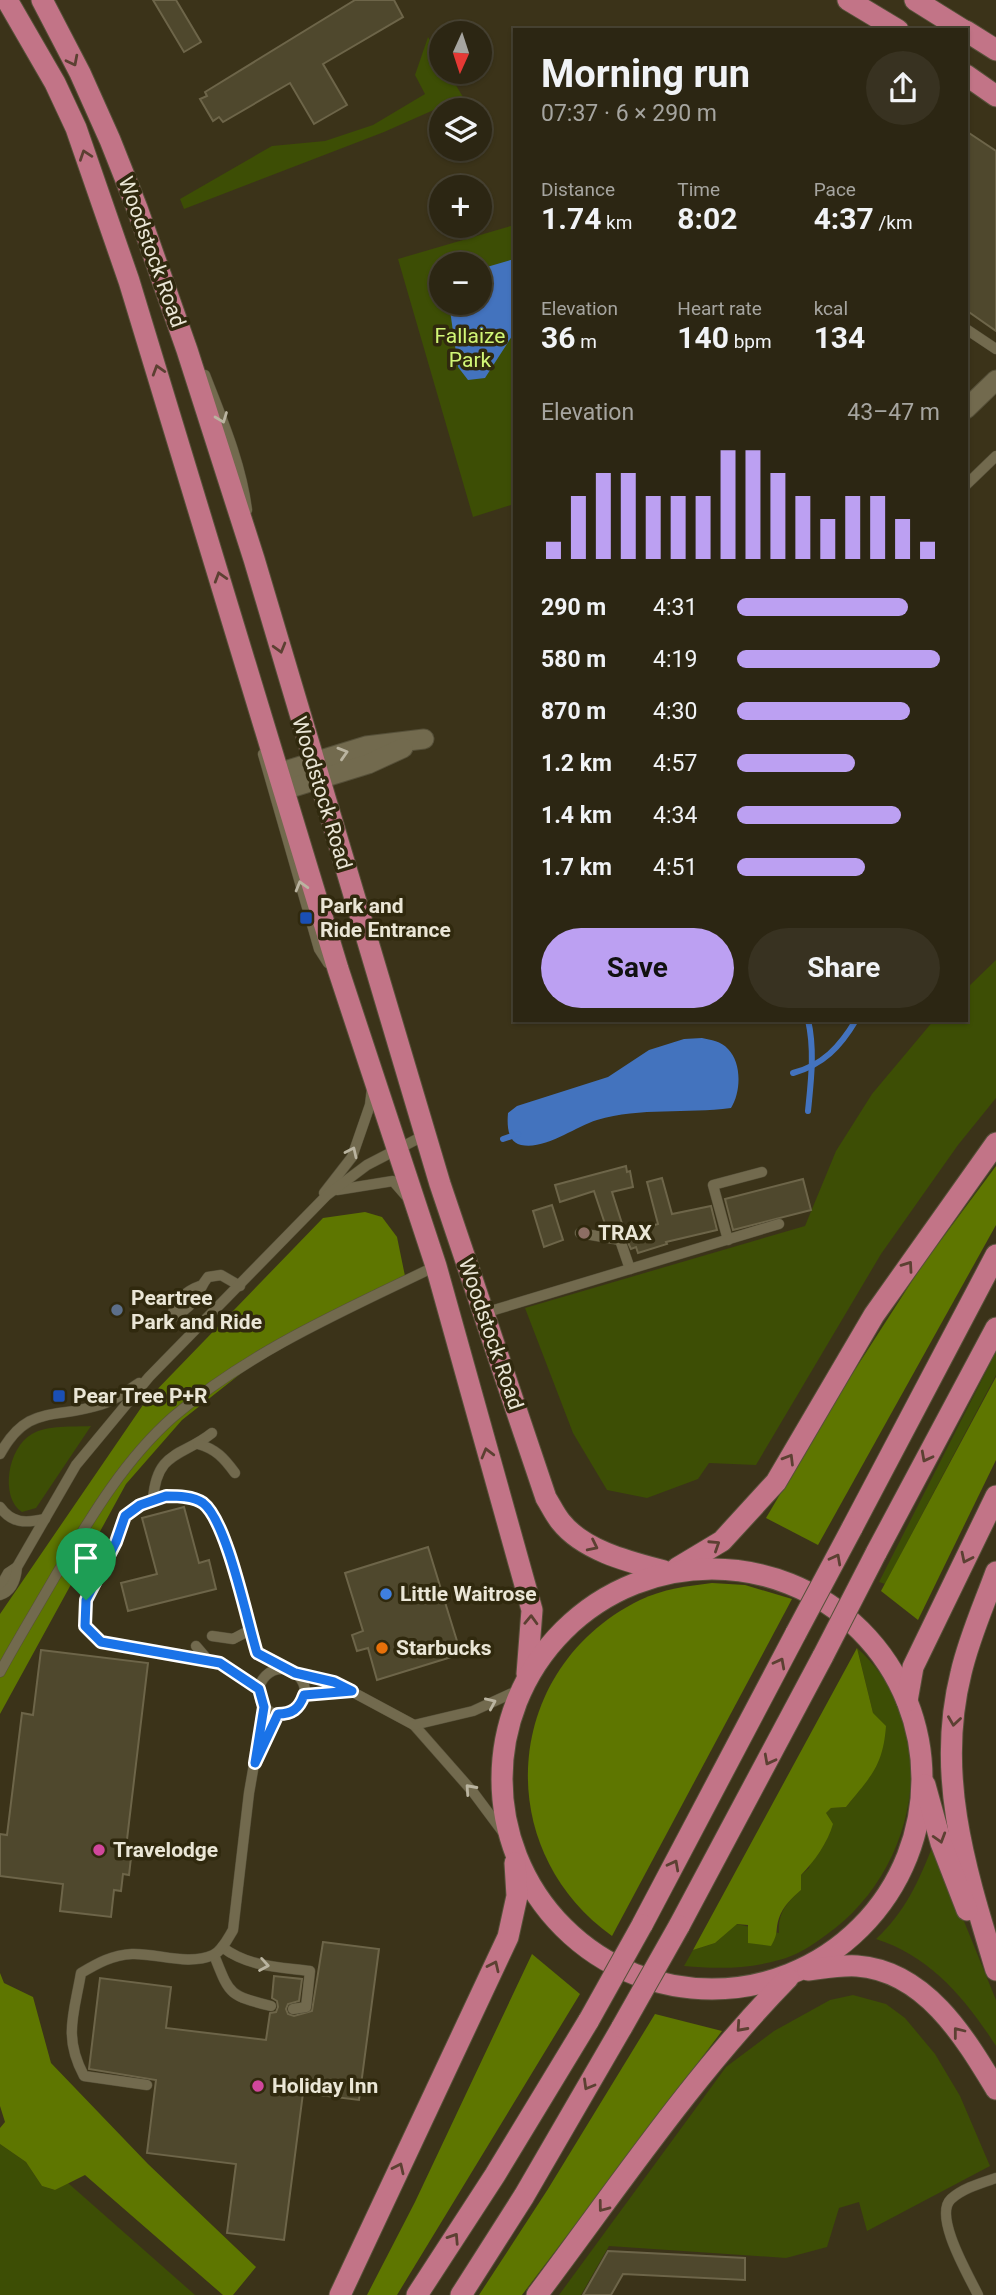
<!DOCTYPE html>
<meta charset="utf-8">
<style>
:root{--surface:#2c2613;--page:#383221;--text:#f1f3f6;--muted:#a6a5a0;--line:#484333;--accent:#bca0f2}
body{margin:0;font-family:Roboto,sans-serif;background:var(--page);color:var(--text);height:100vh;display:flex;flex-direction:column;font-size:26px;white-space:nowrap}
*{box-sizing:border-box;margin:0}
p{font-size:23px;color:var(--muted)}
.icon{flex:none;width:38px;height:38px;fill:none;stroke:currentColor;stroke-width:2;stroke-linecap:round;stroke-linejoin:round}
.map{position:relative;flex:1;overflow:hidden}
.sheet{position:absolute;left:513px;top:28px;width:455px;height:994px;display:flex;flex-direction:column;background:var(--surface);border-radius:0px;box-shadow:0 2px 5px #0004,0 0 0 2px var(--line)}
.sheet>*{flex:none}
.needle{width:46px;rotate:183deg}
.tools{position:absolute;left:429px;top:21px;display:grid;gap:14px}
.tools a{display:grid;place-items:center;width:63px;height:63px;border-radius:50%;background:var(--surface);box-shadow:0 2px 5px #0004,0 0 0 2px var(--line);font-size:35px}
.pin{position:absolute;display:grid;place-items:center;width:60px;height:60px;color:#fff;margin:-72px -30px;border-radius:50% 50% 50% 0;rotate:-45deg;box-shadow:0 0 7px #0007}
.pin .icon{rotate:45deg}
.round{display:grid;place-items:center;flex:none;width:74px;height:74px;border-radius:37px;background:var(--page)}
.overview{display:flex;align-items:center;justify-content:space-between;height:119px;padding:0 28px}
h1{font-size:38px;font-weight:700;line-height:52px}
.stats{display:grid;grid-template-columns:repeat(3,1fr);gap:10px;height:119px;padding:7px 28px}
.stats div{display:grid;align-content:center}
.stats b{font-size:30px;font-weight:700}
.stats small{font-size:19px;font-weight:400}
.stats p{font-size:19px}
.chart{height:196px;padding:14px 28px}
.chart p{display:flex;justify-content:space-between}
.chart svg{width:100%;height:126px;margin-top:7px;stroke:var(--accent);stroke-width:6}
.button{display:flex;gap:14px;margin-top:auto;padding:14px 28px}
.button a{flex:1;height:80px;border-radius:42px;background:var(--accent);color:#111;font-size:28px;font-weight:700;line-height:80px;text-align:center}
.button a+a{background:var(--page);color:var(--text)}
ul{padding:0 28px;list-style:none;font-size:23px}
li{display:grid;grid-template-columns:112px 84px 1fr;align-items:center;height:52px}
li i{height:18px;border-radius:9px;background:var(--accent)}
.map>svg:first-child{display:block}
.green{fill:#3d4e05;fill-rule:evenodd}
.forest{fill:#5e7600}
.water{fill:#4373be}
.lines{fill:none;stroke-linecap:round;stroke-linejoin:round}
.stream{stroke:#4373be;stroke-width:6}
.building{fill:#4f482d;stroke:#6d6549;stroke-width:2}
.service-casing{stroke:#565039;stroke-width:11}
.minor-casing{stroke:#565039;stroke-width:21}
.trunk-casing{stroke:#565039;stroke-width:23}
.service{stroke:#726a4e;stroke-width:10}
.minor{stroke:#726a4e;stroke-width:19}
.trunk{stroke:#c27487;stroke-width:21}
.trunk-bridge-casing{stroke:#565039;stroke-width:23;stroke-linecap:butt}
.trunk-bridge{stroke:#c27487;stroke-width:21}
.oneway{stroke:#5c4032}
.oneway2{stroke:#bab4a0}
.route-casing{stroke:#fff;stroke-width:14}
.route{stroke:#1a73e8;stroke-width:9}
.transit-dot{fill:#1a4fb4;stroke:#30290e;stroke-width:2.5}
.education-dot{fill:#8d6e63;stroke:#30290e;stroke-width:2.5}
.service-dot{fill:#5c6f8a;stroke:#30290e;stroke-width:2.5}
.shop-dot{fill:#3f7fe0;stroke:#30290e;stroke-width:2.5}
.food-dot{fill:#e8710a;stroke:#30290e;stroke-width:2.5}
.hotel-dot{fill:#d1479c;stroke:#30290e;stroke-width:2.5}
.labels{text-anchor:middle;stroke-width:7;stroke-linejoin:round;paint-order:stroke}
.street-label{font-size:21px;fill:#eae6d6;stroke:#30290e}
.park-label{font-size:21px;fill:#d1f576;stroke:#30290e}
.poi-label{font-size:21px;font-weight:bold;fill:#eae6d6;stroke:#30290e;text-anchor:start}
</style>
<div class="map">
<svg width="996" height="2295" viewBox="0 0 996 2295">
<rect width="100%" height="100%" fill="#3b3319"/>
<g class="green">
<polygon points="428,37 441,59 441,72 448,72 463,97 384,132 184,209 180,199 272,146 325,141 373,125 425,94 415,75"/>
<path d="M514 225V504L473 517 398 259ZM441 264H480V303H441Z"/>
<polygon points="996,960 996,1098 958,1145 881,1254 756,1465 709,1463 698,1479 647,1498 607,1490 573,1433 525,1308 805,1226 836,1151 872,1094 934,1020 966,1020 966,989"/>
<polygon points="996,1352 996,1375 885,1584 879,1582"/>
<path d="M91 1426 36 1508 22 1512C0 1498 7 1448 32 1434 47 1425 74 1427 91 1426Z"/>
<path d="M857 1648C946 1727 918 1871 826 1935 813 1945 796 1956 779 1960 748 1969 716 1969 684 1966L693 1950 715 1943 736 1924 779 1933C777 1914 787 1902 801 1890V1875L809 1868 826 1813 831 1808 846 1807 854 1797 873 1713Z"/>
<path d="M933 1845 996 2000V2046C966 1999 930 1956 876 1939 905 1912 919 1881 933 1845Z"/>
<polygon points="853,1995 886,2004 905,2018 935,2054 960,2096 990,2166 867,2231 859,2202 839,2208 827,2247 786,2258 609,2246 581,2295 559,2295 726,2067 774,2031 830,2000"/>
<polygon points="0,2144 26,2162 42,2186 55,2190 68,2183 195,2295 0,2295"/>
</g>
<g class="forest">
<polygon points="996,1166 996,1225 818,1545 766,1518 838,1396 921,1267"/>
<polygon points="365,1212 382,1217 397,1237 405,1276 278,1344 182,1420 126,1484 0,1714 0,1614 145,1402 323,1218"/>
<polygon points="996,1377 996,1460 918,1620 881,1591"/>
<path d="M712 1583 745 1585 792 1599 612 1936C489 1848 503 1667 640 1600 663 1589 687 1586 712 1583Z"/>
<path d="M857 1648 873 1713 886 1726C883 1767 870 1777 846 1807L831 1808 826 1813 833 1824C828 1842 814 1862 801 1875V1890C792 1898 783 1906 779 1918 775 1930 779 1933 771 1946L748 1943V1925L737 1924 715 1943 693 1950Z"/>
<polygon points="532,1954 580,1994 397,2295 367,2295 415,2202"/>
<polygon points="0,1973 4,1983 33,1997 51,2063 148,2164 256,2267 233,2295 223,2295 85,2175 55,2190 42,2186 26,2162 0,2144 0,2128 5,2122 0,2106"/>
<polygon points="655,2014 722,2031 522,2295 479,2295 548,2189"/>
</g>
<g class="water">
<polygon points="514,259 514,333 485,378 468,380 458,367 449,303 480,303 480,269"/>
<path d="M702 1038C711 1040 721 1041 728 1049 742 1063 741 1092 731 1108 686 1114 641 1107 597 1120 574 1127 546 1150 521 1145 507 1142 507 1124 508 1113L517 1106 608 1077 649 1050 684 1039Z"/>
</g>
<g class="lines">
<g class="stream">
<path d="M808 1020C815 1050 811 1081 808 1111"/>
<path d="M793 1073C823 1065 840 1047 856 1020"/>
<polyline points="503,1139 518,1134"/>
</g>
</g>
<g class="building">
<polygon points="153,0 176,0 201,42 184,52"/>
<polygon points="355,0 394,0 403,17 323,64 347,105 314,124 290,83 223,122 219,117 213,121 200,99 207,96 205,92"/>
<polygon points="966,131 996,151 996,331 966,310"/>
<polygon points="626,1166 627,1172 630,1171 633,1187 612,1192 625,1233 658,1224 647,1182 662,1178 672,1214 711,1206 717,1230 666,1242 667,1244 638,1253 636,1247 631,1249 624,1234 607,1230 594,1191 560,1202 555,1185"/>
<polygon points="803,1179 811,1210 733,1230 725,1199"/>
<polygon points="552,1205 563,1240 544,1247 533,1211"/>
<polygon points="184,1507 199,1563 209,1560 216,1589 128,1611 121,1583 157,1574 142,1518"/>
<polygon points="428,1547 461,1654 377,1680 368,1648 357,1651 352,1635 363,1631 345,1573"/>
<polygon points="41,1650 148,1663 126,1848 132,1849 129,1875 123,1874 121,1891 114,1890 111,1917 60,1911 63,1884 0,1876 0,1834 7,1835 22,1713 33,1715"/>
<polygon points="323,1942 379,1949 359,2100 303,2093 284,2240 227,2233 236,2164 147,2153 156,2080 89,2069 100,1978 171,1987 166,2028 266,2040 270,2013 276,2012 278,2007 277,2001 272,1998 274,1976 302,1979 299,2001 288,2004 286,2009 288,2014 294,2016 312,2011"/>
<polygon points="608,2251 745,2258 745,2280 623,2274 611,2295 583,2295"/>
</g>
<g class="lines">
<defs>
<g id="service">
<polyline points="966,329 996,349"/>
<path d="M205 375C222 419 241 463 247 510"/>
<polyline points="966,485 996,456"/>
<polyline points="263,754 319,949 328,963"/>
<polyline points="337,1190 393,1181 406,1196"/>
<polyline points="324,1193 352,1157 370,1105 372,1088"/>
<polyline points="580,1233 620,1240 630,1269"/>
<polyline points="728,1240 713,1185 762,1172"/>
<polyline points="484,1313 779,1224"/>
<path d="M172 1315C176 1301 186 1291 200 1286"/>
<path d="M150 1325C166 1323 189 1311 197 1296 201 1289 202 1284 208 1277L221 1275 240 1286"/>
<path d="M212 1433C182 1457 157 1450 153 1499L125 1516 116 1542 86 1600 85 1626 101 1642 220 1663 259 1689"/>
<path d="M198 1444C216 1449 224 1458 235 1473"/>
<path d="M0 1454C27 1405 52 1419 96 1406 112 1402 126 1392 139 1383"/>
<path d="M153 1499C169 1495 185 1494 200 1502 225 1515 248 1624 257 1653L285 1669"/>
<path d="M0 1507C12 1524 26 1523 45 1519"/>
<polyline points="0,1587 8,1573 17,1567"/>
<path d="M0 1595C12 1591 16 1579 17 1567L76 1465 149 1377 327 1195 367 1165 425 1135"/>
<polyline points="212,1636 233,1639 250,1630"/>
<polyline points="196,1646 208,1660"/>
<circle cx="282" cy="1692" r="23"/>
<path d="M0 1672C18 1639 37 1608 56 1575 89 1520 124 1460 173 1417 250 1351 345 1310 436 1266"/>
<polyline points="295,1673 334,1682 414,1725 473,1792 511,1843"/>
<polyline points="304,1695 352,1691"/>
<polyline points="414,1725 473,1711 519,1690"/>
<polyline points="260,1752 277,1714"/>
<path d="M222 1947C248 1967 279 1967 310 1971L306 2007 293 2009"/>
<path d="M214 1955C230 1995 228 1995 271 2006"/>
<path d="M147 2085 84 2076C63 2037 74 2014 81 1973 98 1963 112 1955 132 1954 157 1953 188 1966 213 1955 222 1951 228 1938 233 1930L249 1793 264 1707"/>
<path d="M978 2295C969 2276 933 2216 951 2199 963 2188 981 2183 996 2178"/>
</g>
<g id="minor">
<polyline points="966,409 996,380"/>
<polyline points="278,773 366,746 424,739"/>
<polyline points="284,790 368,764 403,748"/>
</g>
<g id="trunk">
<polyline points="7,0 55,83 76,128 129,281 338,969 436,1266 532,1610 527,1674"/>
<path d="M42 0 80 73 110 140 137 208 187 350 254 559 440 1184 546 1498C551 1506 555 1515 561 1522 584 1551 630 1562 664 1571"/>
<polyline points="848,0 898,30"/>
<polyline points="915,0 963,30"/>
<polyline points="966,31 996,50"/>
<polyline points="966,75 996,96"/>
<polyline points="852,1528 996,1255"/>
<polyline points="876,1553 996,1328"/>
<polyline points="677,1568 722,1541 776,1482 874,1315 996,1143"/>
<circle cx="712" cy="1779" r="210"/>
<path d="M996 1572C984 1605 969 1638 961 1673 935 1776 966 1871 996 1970"/>
<polyline points="907,1701 913,1667 996,1496"/>
<polyline points="925,1785 941,1843 967,1910"/>
<polyline points="642,1925 796,1633"/>
<polyline points="679,1926 823,1656"/>
<path d="M808 1970C824 1968 841 1965 857 1966 925 1971 964 2036 996 2089"/>
<polyline points="340,2295 508,1937 517,1896 515,1863"/>
<polyline points="417,2295 495,2175 589,2020"/>
<polyline points="461,2295 524,2196 622,2027"/>
<path d="M537 2295C618 2187 694 2074 788 1978"/>
</g>
</defs>
<use href="#service" class="service-casing"/>
<use href="#minor" class="minor-casing"/>
<use href="#trunk" class="trunk-casing"/>
<use href="#service" class="service"/>
<use href="#minor" class="minor"/>
<use href="#trunk" class="trunk"/>
<defs>
<g id="trunk-bridge">
<polyline points="796,1633 852,1528"/>
<polyline points="823,1656 876,1553"/>
<polyline points="589,2020 642,1925"/>
<polyline points="622,2027 679,1926"/>
</g>
</defs>
<use href="#trunk-bridge" class="trunk-bridge-casing"/>
<use href="#trunk-bridge" class="trunk-bridge"/>
</g>
<defs><path id="oneway-chevron" d="M-2-3.5L2.5 0L-2 3.5" fill="none" stroke-width="1.6" stroke-linecap="round" stroke-linejoin="round" transform="scale(1.75)"/></defs>
<g class="oneway">
<use href="#oneway-chevron" transform="translate(73 61) rotate(63)"/>
<use href="#oneway-chevron" transform="translate(85 155) rotate(-109)"/>
<use href="#oneway-chevron" transform="translate(158 370) rotate(-107)"/>
<use href="#oneway-chevron" transform="translate(220 577) rotate(-107)"/>
<use href="#oneway-chevron" transform="translate(280 648) rotate(74)"/>
<use href="#oneway-chevron" transform="translate(908 1266) rotate(-55)"/>
<use href="#oneway-chevron" transform="translate(487 1453) rotate(-105)"/>
<use href="#oneway-chevron" transform="translate(926 1457) rotate(118)"/>
<use href="#oneway-chevron" transform="translate(789 1459) rotate(-59)"/>
<use href="#oneway-chevron" transform="translate(715 1545) rotate(-33)"/>
<use href="#oneway-chevron" transform="translate(593 1546) rotate(26)"/>
<use href="#oneway-chevron" transform="translate(966 1558) rotate(116)"/>
<use href="#oneway-chevron" transform="translate(836 1559) rotate(-62)"/>
<use href="#oneway-chevron" transform="translate(531 1620) rotate(-88)"/>
<use href="#oneway-chevron" transform="translate(780 1663) rotate(-62)"/>
<use href="#oneway-chevron" transform="translate(954 1721) rotate(98)"/>
<use href="#oneway-chevron" transform="translate(769 1760) rotate(118)"/>
<use href="#oneway-chevron" transform="translate(940 1838) rotate(73)"/>
<use href="#oneway-chevron" transform="translate(674 1865) rotate(-62)"/>
<use href="#oneway-chevron" transform="translate(494 1966) rotate(-65)"/>
<use href="#oneway-chevron" transform="translate(741 2027) rotate(132)"/>
<use href="#oneway-chevron" transform="translate(958 2032) rotate(-128)"/>
<use href="#oneway-chevron" transform="translate(588 2085) rotate(120)"/>
<use href="#oneway-chevron" transform="translate(399 2168) rotate(-65)"/>
<use href="#oneway-chevron" transform="translate(603 2207) rotate(127)"/>
<use href="#oneway-chevron" transform="translate(454 2238) rotate(-57)"/>
</g>
<g class="oneway2">
<use href="#oneway-chevron" transform="translate(222 418) rotate(69)"/>
<use href="#oneway-chevron" transform="translate(343 753) rotate(-17)"/>
<use href="#oneway-chevron" transform="translate(301 886) rotate(-106)"/>
<use href="#oneway-chevron" transform="translate(352 1152) rotate(-65)"/>
<use href="#oneway-chevron" transform="translate(491 1703) rotate(-24)"/>
<use href="#oneway-chevron" transform="translate(470 1789) rotate(-132)"/>
<use href="#oneway-chevron" transform="translate(264 1965) rotate(10)"/>
</g>
<g class="lines">
<defs>
<path id="route" d="M166 1496C177 1496 193 1496 203 1503 227 1521 247 1621 257 1653L295 1673 334 1682 352 1691 304 1695C299 1709 292 1714 278 1714L255 1763 264 1707 259 1689 220 1663 101 1642 85 1626 86 1600 116 1542 125 1516 140 1505Z"/>
</defs>
<use href="#route" class="route-casing"/>
<use href="#route" class="route"/>
</g>
<g class="transit-dot">
<rect x="299" y="911" width="14" height="14" rx="3.5"/>
<rect x="52" y="1389" width="14" height="14" rx="3.5"/>
</g>
<circle class="education-dot" cx="584" cy="1233" r="7"/>
<circle class="service-dot" cx="117" cy="1310" r="7"/>
<circle class="shop-dot" cx="386" cy="1594" r="7"/>
<circle class="food-dot" cx="382" cy="1648" r="7"/>
<g class="hotel-dot">
<circle cx="99" cy="1850" r="7"/>
<circle cx="258" cy="2086" r="7"/>
</g>
<g class="labels">
<g class="street-label">
<text transform="translate(152 252) rotate(70)" y="7">Woodstock Road</text>
<text transform="translate(322 793) rotate(73)" y="7">Woodstock Road</text>
<text transform="translate(491 1334) rotate(71)" y="7">Woodstock Road</text>
</g>
<g class="park-label">
<text x="470" y="343">Fallaize<tspan x="470" dy="24">Park</tspan></text>
</g>
<g class="poi-label">
<text x="320" y="913">Park and<tspan x="320" dy="24">Ride Entrance</tspan></text>
<text x="598" y="1240">TRAX</text>
<text x="131" y="1305">Peartree<tspan x="131" dy="24">Park and Ride</tspan></text>
<text x="73" y="1403">Pear Tree P+R</text>
<text x="400" y="1601">Little Waitrose</text>
<text x="396" y="1655">Starbucks</text>
<text x="113" y="1857">Travelodge</text>
<text x="272" y="2093">Holiday Inn</text>
</g>
</g>
</svg>
<div class="tools">
<a><svg class="needle" viewBox="-14 -14 28 28"><path d="M0-13l5 13h-10z" fill="#e53935"/><path d="M0 13l5-13h-10z" fill="#a6a5a0"/></svg></a>
<a><svg class="icon" aria-label="layers" viewBox="0 0 24 24"><path d="M12 4l9 5-9 5-9-5zM3 14l9 5 9-5"/></svg></a>
<a>+</a>
<a>−</a>
</div>
<div class="pin" style="left:86px;top:1600px;background:#1e9e55"><svg class="icon" aria-label="arrive" viewBox="0 0 24 24"><path d="M6 21V4h12l-3 4 3 4H6"/></svg></div>
<section class="sheet">
<div class="overview"><div><h1>Morning run</h1><p>07:37 · 6 × 290 m</p></div><a class="round"><svg class="icon" aria-label="share" viewBox="0 0 24 24"><path d="M12 15V3M7 8l5-5 5 5M5 13v7h14v-7"/></svg></a></div>
<div class="stats">
<div><p>Distance</p><b>1.74<small> km</small></b></div>
<div><p>Time</p><b>8:02</b></div>
<div><p>Pace</p><b>4:37<small> /km</small></b></div>
</div>
<div class="stats">
<div><p>Elevation</p><b>36<small> m</small></b></div>
<div><p>Heart rate</p><b>140<small> bpm</small></b></div>
<div><p>kcal</p><b>134</b></div>
</div>
<div class="chart"><p><span>Elevation</span>43–47 m</p>
<svg viewBox="0 0 160 44" preserveAspectRatio="none"><path d="M5 44V38M15 44V22M25 44V14M35 44V14M45 44V22M55 44V22M65 44V22M75 44V6M85 44V6M95 44V14M105 44V22M115 44V30M125 44V22M135 44V22M145 44V30M155 44V38"/></svg>
</div>
<ul>
<li><b>290 m</b>4:31<i style="width:84%"></i></li>
<li><b>580 m</b>4:19<i style="width:100%"></i></li>
<li><b>870 m</b>4:30<i style="width:85%"></i></li>
<li><b>1.2 km</b>4:57<i style="width:58%"></i></li>
<li><b>1.4 km</b>4:34<i style="width:81%"></i></li>
<li><b>1.7 km</b>4:51<i style="width:63%"></i></li>
</ul>
<div class="button"><a>Save</a><a>Share</a></div>
</section>
</div>
